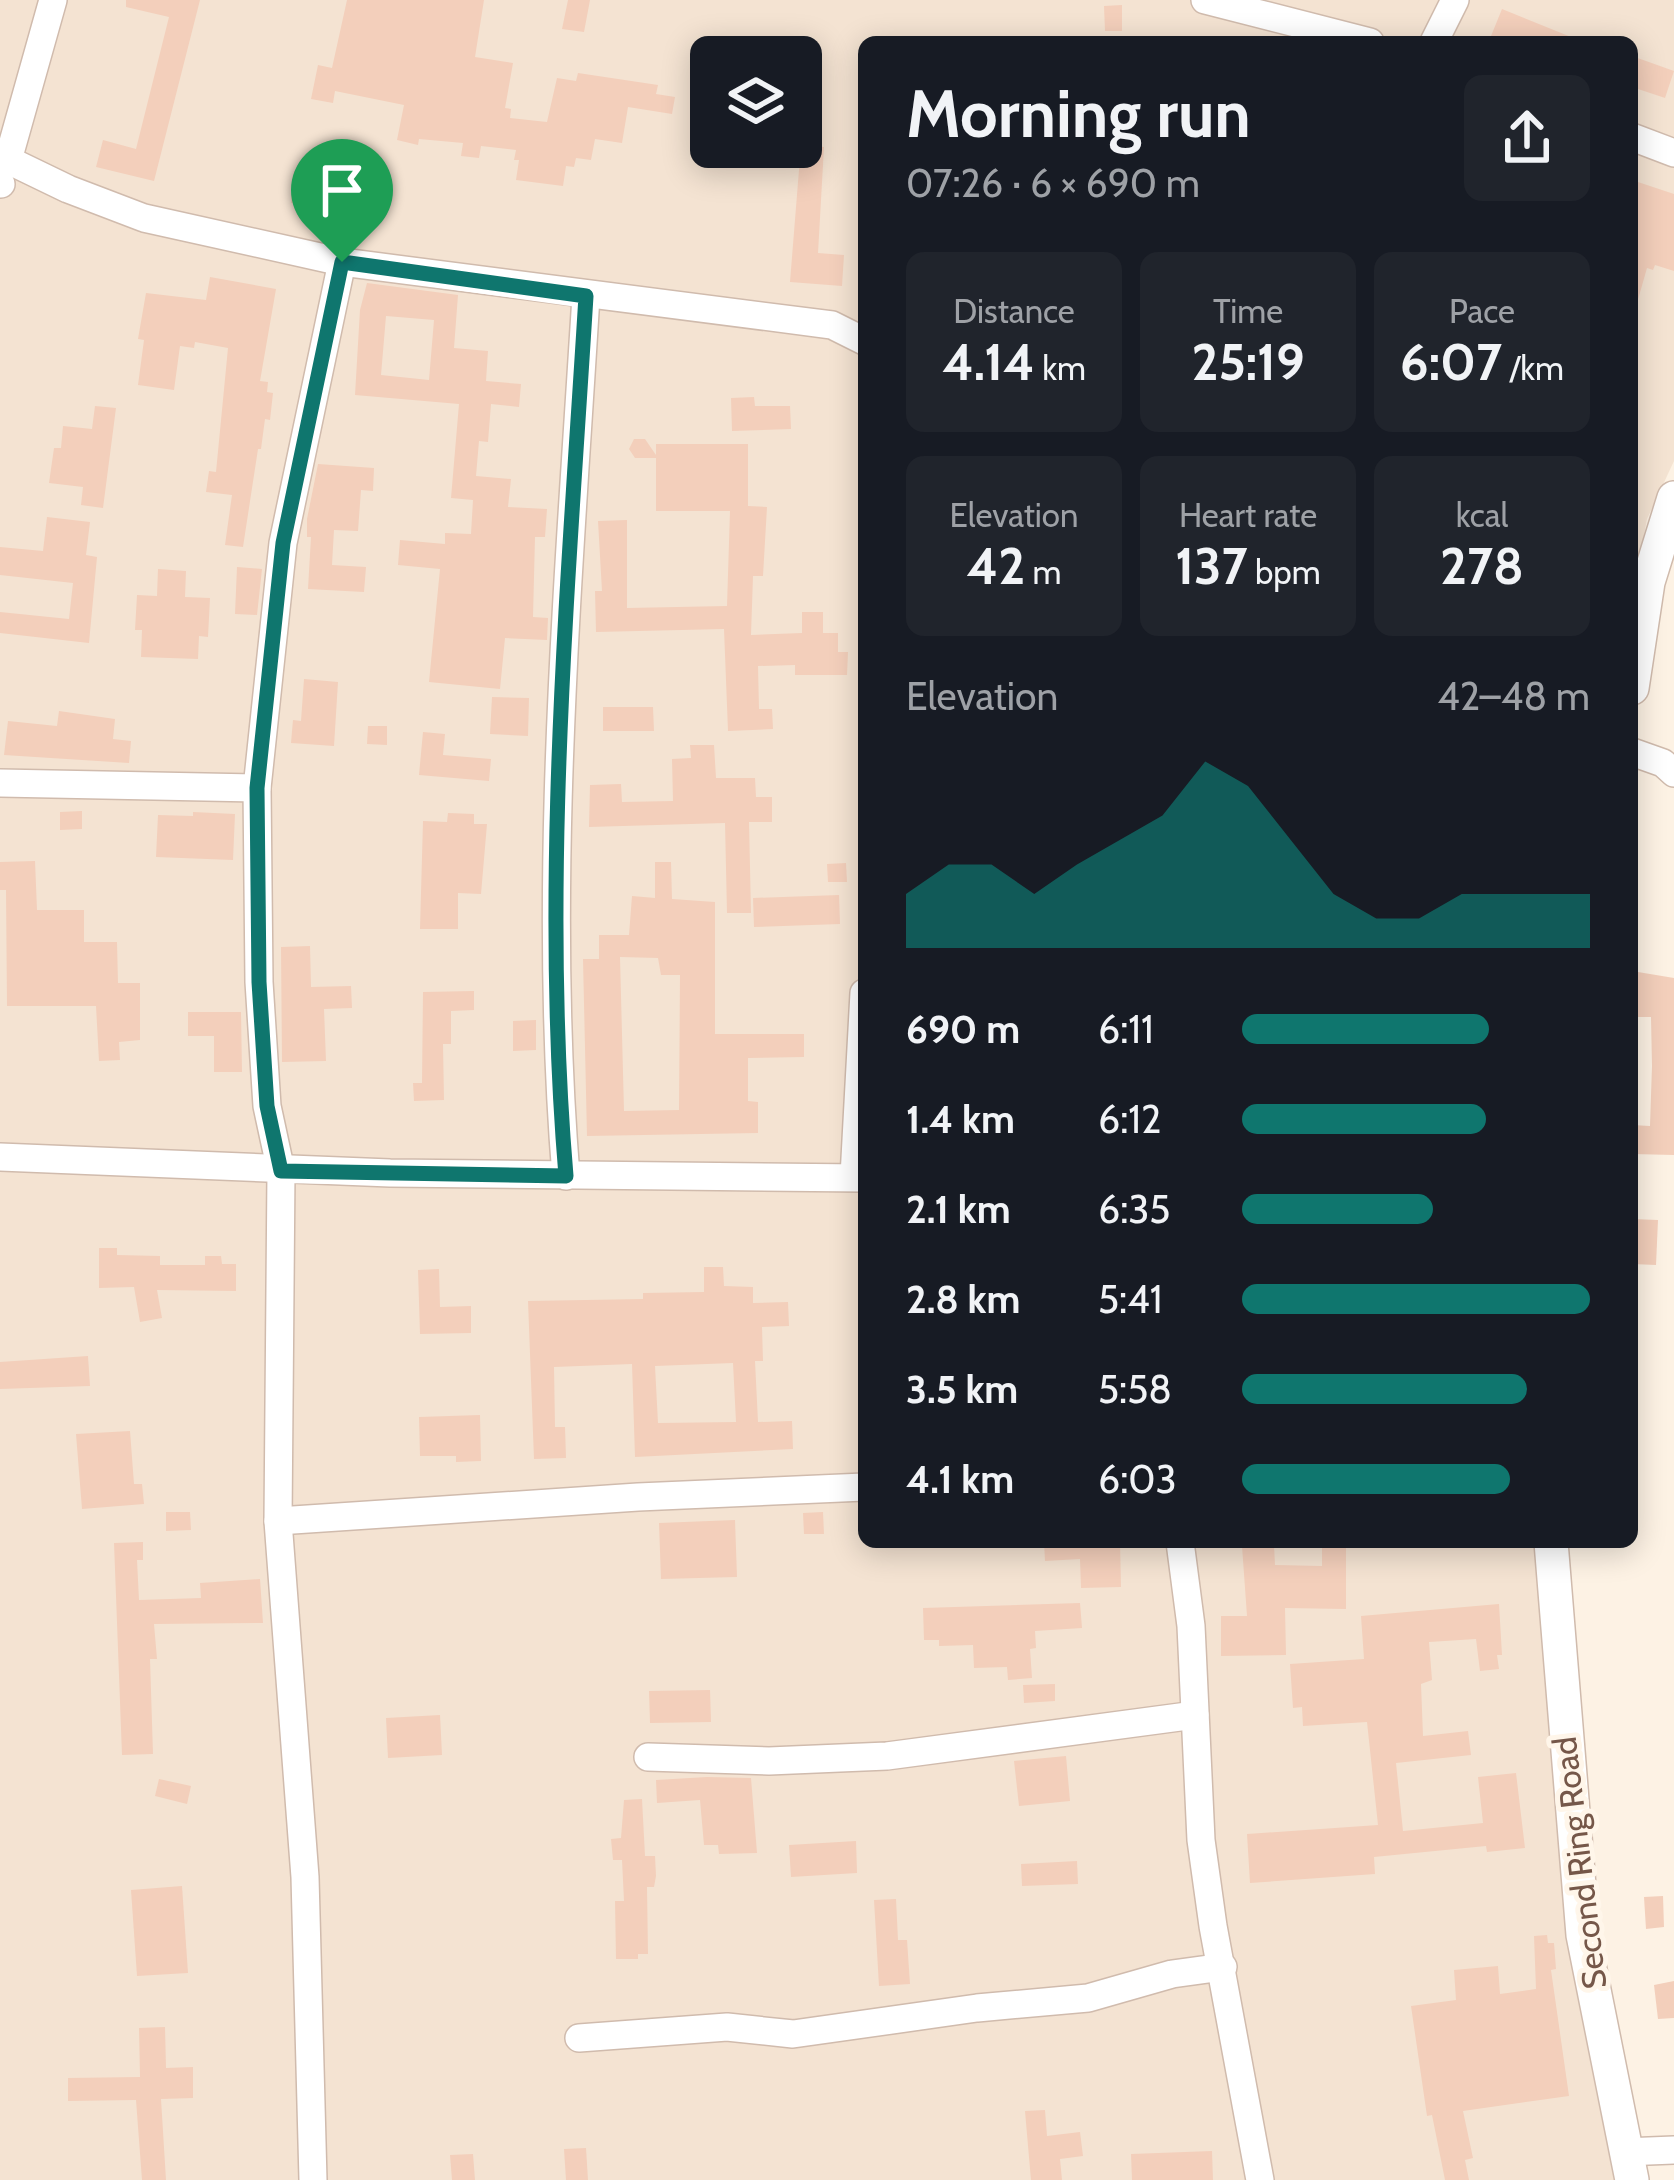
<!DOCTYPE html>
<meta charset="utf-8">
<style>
:root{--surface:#171b24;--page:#20242c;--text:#f1f3f6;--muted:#9ea1a6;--accent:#0f766e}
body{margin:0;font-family:Cabin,sans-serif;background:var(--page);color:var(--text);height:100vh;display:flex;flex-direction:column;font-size:45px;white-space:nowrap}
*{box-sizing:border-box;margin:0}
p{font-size:39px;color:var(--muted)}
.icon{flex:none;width:66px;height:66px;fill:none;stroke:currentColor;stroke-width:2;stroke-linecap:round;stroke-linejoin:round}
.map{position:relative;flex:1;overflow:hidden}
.side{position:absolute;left:858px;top:36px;width:780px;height:1512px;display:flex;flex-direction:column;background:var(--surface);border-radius:18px;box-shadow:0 6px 30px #0003}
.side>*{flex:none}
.tools{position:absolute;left:690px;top:36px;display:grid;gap:24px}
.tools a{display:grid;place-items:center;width:132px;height:132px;border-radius:18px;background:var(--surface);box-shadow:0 6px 30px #0003;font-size:60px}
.pin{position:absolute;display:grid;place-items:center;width:102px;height:102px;color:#fff;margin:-123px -51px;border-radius:50% 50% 50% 0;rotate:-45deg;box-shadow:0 0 12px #0007}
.pin .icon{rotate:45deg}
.round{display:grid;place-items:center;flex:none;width:126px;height:126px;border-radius:18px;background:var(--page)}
.summary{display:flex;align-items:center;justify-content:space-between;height:204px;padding:0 48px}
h1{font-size:66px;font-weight:700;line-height:90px}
.stats{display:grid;grid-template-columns:repeat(3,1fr);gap:18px;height:204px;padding:12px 48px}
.stats div{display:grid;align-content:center;border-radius:18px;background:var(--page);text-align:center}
.stats b{font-size:51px;font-weight:700}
.stats small{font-size:33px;font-weight:400}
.stats p{font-size:33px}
.chart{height:336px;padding:24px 48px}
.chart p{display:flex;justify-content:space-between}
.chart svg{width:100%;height:216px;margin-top:12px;fill:var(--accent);opacity:.7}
ul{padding:0 48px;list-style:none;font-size:39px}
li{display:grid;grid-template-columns:192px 144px 1fr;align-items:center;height:90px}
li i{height:30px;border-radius:15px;background:var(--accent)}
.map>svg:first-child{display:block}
.residential{fill:#f4e3d2;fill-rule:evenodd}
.building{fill:#f3cfbb;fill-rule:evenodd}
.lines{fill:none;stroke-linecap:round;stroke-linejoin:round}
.minor-casing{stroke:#d0bbad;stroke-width:30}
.tertiary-casing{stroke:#d0bbad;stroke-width:36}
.minor{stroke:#fff;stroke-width:27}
.tertiary{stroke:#fff;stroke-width:33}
.route-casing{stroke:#fff;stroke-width:24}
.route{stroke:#0f766e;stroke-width:15}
.labels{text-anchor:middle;stroke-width:10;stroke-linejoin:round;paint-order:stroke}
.street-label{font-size:33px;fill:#755749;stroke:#fff6ea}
</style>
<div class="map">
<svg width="1674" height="2180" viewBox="0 0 1674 2180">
<rect width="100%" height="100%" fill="#fdf2e4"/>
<path class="residential" d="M0 0H1674V461L1647 519 1632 601V42H864V1542H1543L1621 2180H0ZM711 57H801V147H711Z"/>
<g class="building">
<polygon points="126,0 200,0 154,181 96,167 103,140 136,149 169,17 126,7"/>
<polygon points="347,0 484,0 475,57 513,63 505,108 511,109 510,118 547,122 557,78 576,81 578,73 658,85 656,94 675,97 672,114 628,107 622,143 595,139 591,160 576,158 574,167 566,166 563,186 516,180 519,160 514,160 516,150 481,146 479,158 461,156 463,143 419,139 418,145 397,140 404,105 335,91 333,103 311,99 318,65 332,68"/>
<polygon points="568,0 590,0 584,32 562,29"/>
<polygon points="1122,5 1122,31 1105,31 1104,6"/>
<polygon points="1502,9 1581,41 1581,42 1506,42 1491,36"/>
<polygon points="1632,56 1674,71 1665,98 1632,87"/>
<polygon points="801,145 824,147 818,253 844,255 842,286 790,282"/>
<polygon points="314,162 338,164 337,175 353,176 349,217 315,214 316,206 291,203 294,171 313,173"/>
<polygon points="1632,180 1674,194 1674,271 1655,265 1653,270 1647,268 1637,303 1632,302"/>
<polygon points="210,277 276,289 260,381 268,382 267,392 273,393 270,420 265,419 261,449 258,449 243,547 225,545 232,495 206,492 209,471 216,472 228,348 195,342 194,348 180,346 174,390 138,385 144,340 138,339 146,293 206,300"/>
<path d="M367 283 458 295 454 348 488 351 486 381 521 384 519 407 491 404 488 442 479 441 476 476 511 479 508 507 547 509 545 537H535L533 617 548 618 547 640 505 638 500 689 429 682 440 569 398 565 400 540 445 544V533L471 534 473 500 451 498 459 404 355 395 360 310ZM386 316 434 320 429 380 381 375Z"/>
<polygon points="754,397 755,406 790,406 791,429 732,431 731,398"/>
<polygon points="95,406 116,408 103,508 81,505 83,487 49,483 54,448 61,448 63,426 92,429"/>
<polygon points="634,439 645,439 656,455 656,444 748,444 748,506 767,507 763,576 753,576 751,635 802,633 802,612 823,612 823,633 838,633 838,652 848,652 847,675 795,675 795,665 758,666 759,709 772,709 773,729 728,731 724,629 596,632 595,591 602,591 598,521 627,520 627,608 727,606 730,511 656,511 656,458 635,458 629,449"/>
<polygon points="318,464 374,468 373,491 361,490 358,531 334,530 332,565 366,567 364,592 308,589 311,537 307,537 307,519"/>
<polygon points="47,517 90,522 86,555 97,557 89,643 0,633 0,612 69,619 73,583 0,575 0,547 43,551"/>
<polygon points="237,567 262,569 257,615 235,614"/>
<polygon points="158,569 186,571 185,597 210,598 208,637 199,636 198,659 141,657 142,630 135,630 137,595 157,596"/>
<polygon points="304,679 338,682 334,746 291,743 293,720 301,721"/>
<polygon points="492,697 529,698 528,736 490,734"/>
<polygon points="603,707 653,707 654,731 603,731"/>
<polygon points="59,711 115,719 113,739 131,741 129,763 4,755 8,721 57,726"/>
<polygon points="368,726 387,726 387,745 367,744"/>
<polygon points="423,732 445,734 443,755 491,759 489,781 419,775"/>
<polygon points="690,745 714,745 716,778 755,778 756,797 772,797 772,822 749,822 751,913 727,913 725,823 589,827 590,785 621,784 622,802 673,801 672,759 691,758"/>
<polygon points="82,811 82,829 60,830 60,812"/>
<polygon points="193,812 235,814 233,860 156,857 158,815 193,816"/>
<polygon points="448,813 474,814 474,824 487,824 481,894 458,893 458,929 420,929 423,821 447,822"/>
<polygon points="35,861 37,910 84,910 84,942 117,942 118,983 140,983 140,1040 119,1042 120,1060 99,1061 96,1006 7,1006 6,890 0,890 0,862"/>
<path d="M655 862H671L672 899 715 902V1034H804V1057L748 1058V1101L758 1102V1133L587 1136 583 959H599V935H629L632 896 655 898ZM620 957 658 958 661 975H680L679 1110 624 1111Z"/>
<polygon points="846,863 847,882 828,882 827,864"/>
<polygon points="839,895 840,924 754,927 753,898"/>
<polygon points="310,946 311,987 351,986 352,1008 324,1009 326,1061 282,1062 281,947"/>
<polygon points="1632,971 1674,978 1674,1155 1632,1154 1632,1125 1650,1126 1652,1066 1651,1017 1632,1017"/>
<polygon points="474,991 474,1010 451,1011 451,1044 443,1044 444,1100 414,1101 413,1083 422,1083 423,992"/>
<polygon points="188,1012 241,1012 242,1072 214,1072 214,1036 188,1036"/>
<polygon points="536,1020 536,1050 513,1051 513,1021"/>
<polygon points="1632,1219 1658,1220 1656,1265 1632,1264"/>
<polygon points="99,1248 117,1248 117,1255 160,1256 160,1265 205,1265 205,1256 221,1256 222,1264 236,1264 236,1291 157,1290 162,1318 140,1322 134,1287 99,1288"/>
<path d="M704 1267H723L724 1286 753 1287V1303L788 1302 789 1326 762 1327 763 1361H755L758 1422 792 1421 793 1449 635 1457 632 1364 554 1367 555 1427H565L566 1458 534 1459 528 1301 643 1299V1293L704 1292ZM733 1363 736 1422 658 1423 655 1366Z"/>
<polygon points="439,1269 440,1307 471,1306 471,1333 420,1334 418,1270"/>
<polygon points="88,1356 90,1386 0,1389 0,1362"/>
<polygon points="480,1415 481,1461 456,1462 456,1456 420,1456 419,1417"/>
<polygon points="130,1431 134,1484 142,1484 144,1504 82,1509 76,1434"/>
<polygon points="166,1512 190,1512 191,1530 166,1531"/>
<polygon points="823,1512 824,1534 804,1534 803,1513"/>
<polygon points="735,1520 737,1577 661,1579 659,1523"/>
<polygon points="143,1542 143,1560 137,1560 139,1600 201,1598 200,1583 260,1579 263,1623 154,1624 157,1659 150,1659 153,1754 122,1755 114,1543"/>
<polygon points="1044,1542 1120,1542 1121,1587 1081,1588 1080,1559 1045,1561"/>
<polygon points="1322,1542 1346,1542 1346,1609 1285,1608 1286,1655 1221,1656 1221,1616 1247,1616 1242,1546 1274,1545 1275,1565 1322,1566"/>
<polygon points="1080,1603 1082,1628 1035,1631 1036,1648 1030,1649 1032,1678 1008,1680 1007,1667 974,1668 973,1645 939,1646 939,1640 924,1640 923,1608"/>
<polygon points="1499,1604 1502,1655 1497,1655 1499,1669 1480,1671 1476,1639 1429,1642 1432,1680 1421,1684 1423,1736 1468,1731 1471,1755 1396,1763 1403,1831 1483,1823 1478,1777 1516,1773 1525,1848 1487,1852 1486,1846 1374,1857 1375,1874 1250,1883 1247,1834 1378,1825 1367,1722 1303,1726 1302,1707 1293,1708 1290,1664 1364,1659 1361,1616"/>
<polygon points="1055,1684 1055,1701 1024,1703 1023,1685"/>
<polygon points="710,1690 711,1722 650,1723 649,1691"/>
<polygon points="440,1715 442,1755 388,1758 386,1718"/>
<polygon points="1066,1756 1070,1801 1019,1806 1014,1761"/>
<polygon points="707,1777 751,1778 757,1853 719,1854 718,1845 704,1845 700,1800 657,1803 656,1780"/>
<polygon points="159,1779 191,1786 187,1804 155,1796"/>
<polygon points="642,1799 645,1856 655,1856 656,1876 654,1887 647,1887 648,1954 638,1954 638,1959 616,1959 615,1901 624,1901 622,1860 613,1860 611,1839 621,1838 624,1800"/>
<polygon points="856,1841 857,1873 791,1877 789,1845"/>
<polygon points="1077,1861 1078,1884 1022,1886 1021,1864"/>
<polygon points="182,1886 188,1973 137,1976 131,1890"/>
<polygon points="1663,1896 1664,1927 1646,1929 1644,1897"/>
<polygon points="896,1899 898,1940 907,1940 910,1984 879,1986 874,1900"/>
<polygon points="1547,1935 1548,1943 1554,1943 1556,1969 1551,1970 1569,2096 1463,2111 1473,2158 1465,2160 1469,2180 1445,2180 1432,2115 1427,2116 1411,2006 1456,2000 1454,1970 1498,1966 1500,1994 1536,1989 1534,1936"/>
<polygon points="1674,1981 1674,2018 1658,2019 1654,1985"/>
<polygon points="165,2027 166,2068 193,2067 193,2098 161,2099 166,2180 142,2180 136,2100 68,2101 68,2078 140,2077 139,2028"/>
<polygon points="1045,2110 1047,2136 1080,2132 1083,2156 1060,2159 1062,2180 1031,2180 1025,2111"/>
<polygon points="586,2148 588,2180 566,2180 564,2149"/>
<polygon points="1212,2151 1213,2180 1132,2180 1131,2154"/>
<polygon points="473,2154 475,2180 452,2180 450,2155"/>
</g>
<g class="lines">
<defs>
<g id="minor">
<polyline points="53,0 8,160 68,189 144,218 342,262 832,325 864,341"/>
<polyline points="1205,0 1370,42"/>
<polyline points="1434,42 1455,0"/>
<polyline points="1632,137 1674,153"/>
<polyline points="0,184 1,184"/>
<polyline points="1632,752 1663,763 1674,773"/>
<polyline points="0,783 257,788"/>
<polyline points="0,1157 390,1173 864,1178"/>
<path d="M566 1176C542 883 568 589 586 296"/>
<polyline points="854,1177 864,993"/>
<polyline points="278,1521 638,1497 864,1487"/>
<polyline points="1180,1542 1191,1626 1201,1840 1213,1926 1260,2180"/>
<polyline points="648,1757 769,1761 887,1756 1195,1715"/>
<polyline points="579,2038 727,2027 793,2034 977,2008 1088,1998 1172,1974 1223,1967"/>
<polyline points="1624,2152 1674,2150"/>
<polyline points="313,2180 305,1877 278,1521 281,1171 267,1106 259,982 257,788 283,543 342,262"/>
</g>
<g id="tertiary">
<polyline points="1632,688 1648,582 1674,498"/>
<polyline points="1551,1542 1583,1935 1632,2180"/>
</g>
</defs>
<use href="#minor" class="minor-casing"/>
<use href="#tertiary" class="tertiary-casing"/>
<use href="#minor" class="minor"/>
<use href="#tertiary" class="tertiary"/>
</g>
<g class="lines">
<defs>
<path id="route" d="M342 262 586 296C568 589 541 883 566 1176L281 1171 267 1106 259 982 257 788 283 543Z"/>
</defs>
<use href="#route" class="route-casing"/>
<use href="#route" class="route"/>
</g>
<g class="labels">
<g class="street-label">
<text transform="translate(1579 1863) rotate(-97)" y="12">Second Ring Road</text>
</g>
</g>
</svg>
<div class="tools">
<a><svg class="icon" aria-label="layers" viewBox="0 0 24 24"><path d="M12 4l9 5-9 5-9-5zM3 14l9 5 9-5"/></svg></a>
</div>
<div class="pin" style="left:342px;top:262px;background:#1e9e55"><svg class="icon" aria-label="arrive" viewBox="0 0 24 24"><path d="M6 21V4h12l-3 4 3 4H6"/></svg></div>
<section class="side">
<div class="summary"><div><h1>Morning run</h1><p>07:26 · 6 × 690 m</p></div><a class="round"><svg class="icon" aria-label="share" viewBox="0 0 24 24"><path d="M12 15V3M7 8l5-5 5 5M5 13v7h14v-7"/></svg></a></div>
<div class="stats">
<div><p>Distance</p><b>4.14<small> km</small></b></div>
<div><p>Time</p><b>25:19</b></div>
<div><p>Pace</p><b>6:07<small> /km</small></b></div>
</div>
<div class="stats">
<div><p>Elevation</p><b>42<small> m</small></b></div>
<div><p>Heart rate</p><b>137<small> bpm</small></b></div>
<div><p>kcal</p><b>278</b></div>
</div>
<div class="chart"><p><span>Elevation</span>42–48 m</p>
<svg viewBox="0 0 160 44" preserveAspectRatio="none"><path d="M0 44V33L10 27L20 27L30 33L40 27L50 22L60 17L70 6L80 11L90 22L100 33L110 38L120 38L130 33L140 33L150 33L160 33V44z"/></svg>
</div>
<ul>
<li><b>690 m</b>6:11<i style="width:71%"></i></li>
<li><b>1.4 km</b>6:12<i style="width:70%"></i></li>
<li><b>2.1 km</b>6:35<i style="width:55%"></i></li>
<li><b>2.8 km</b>5:41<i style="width:100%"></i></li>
<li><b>3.5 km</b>5:58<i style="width:82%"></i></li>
<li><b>4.1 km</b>6:03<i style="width:77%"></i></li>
</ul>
</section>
</div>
